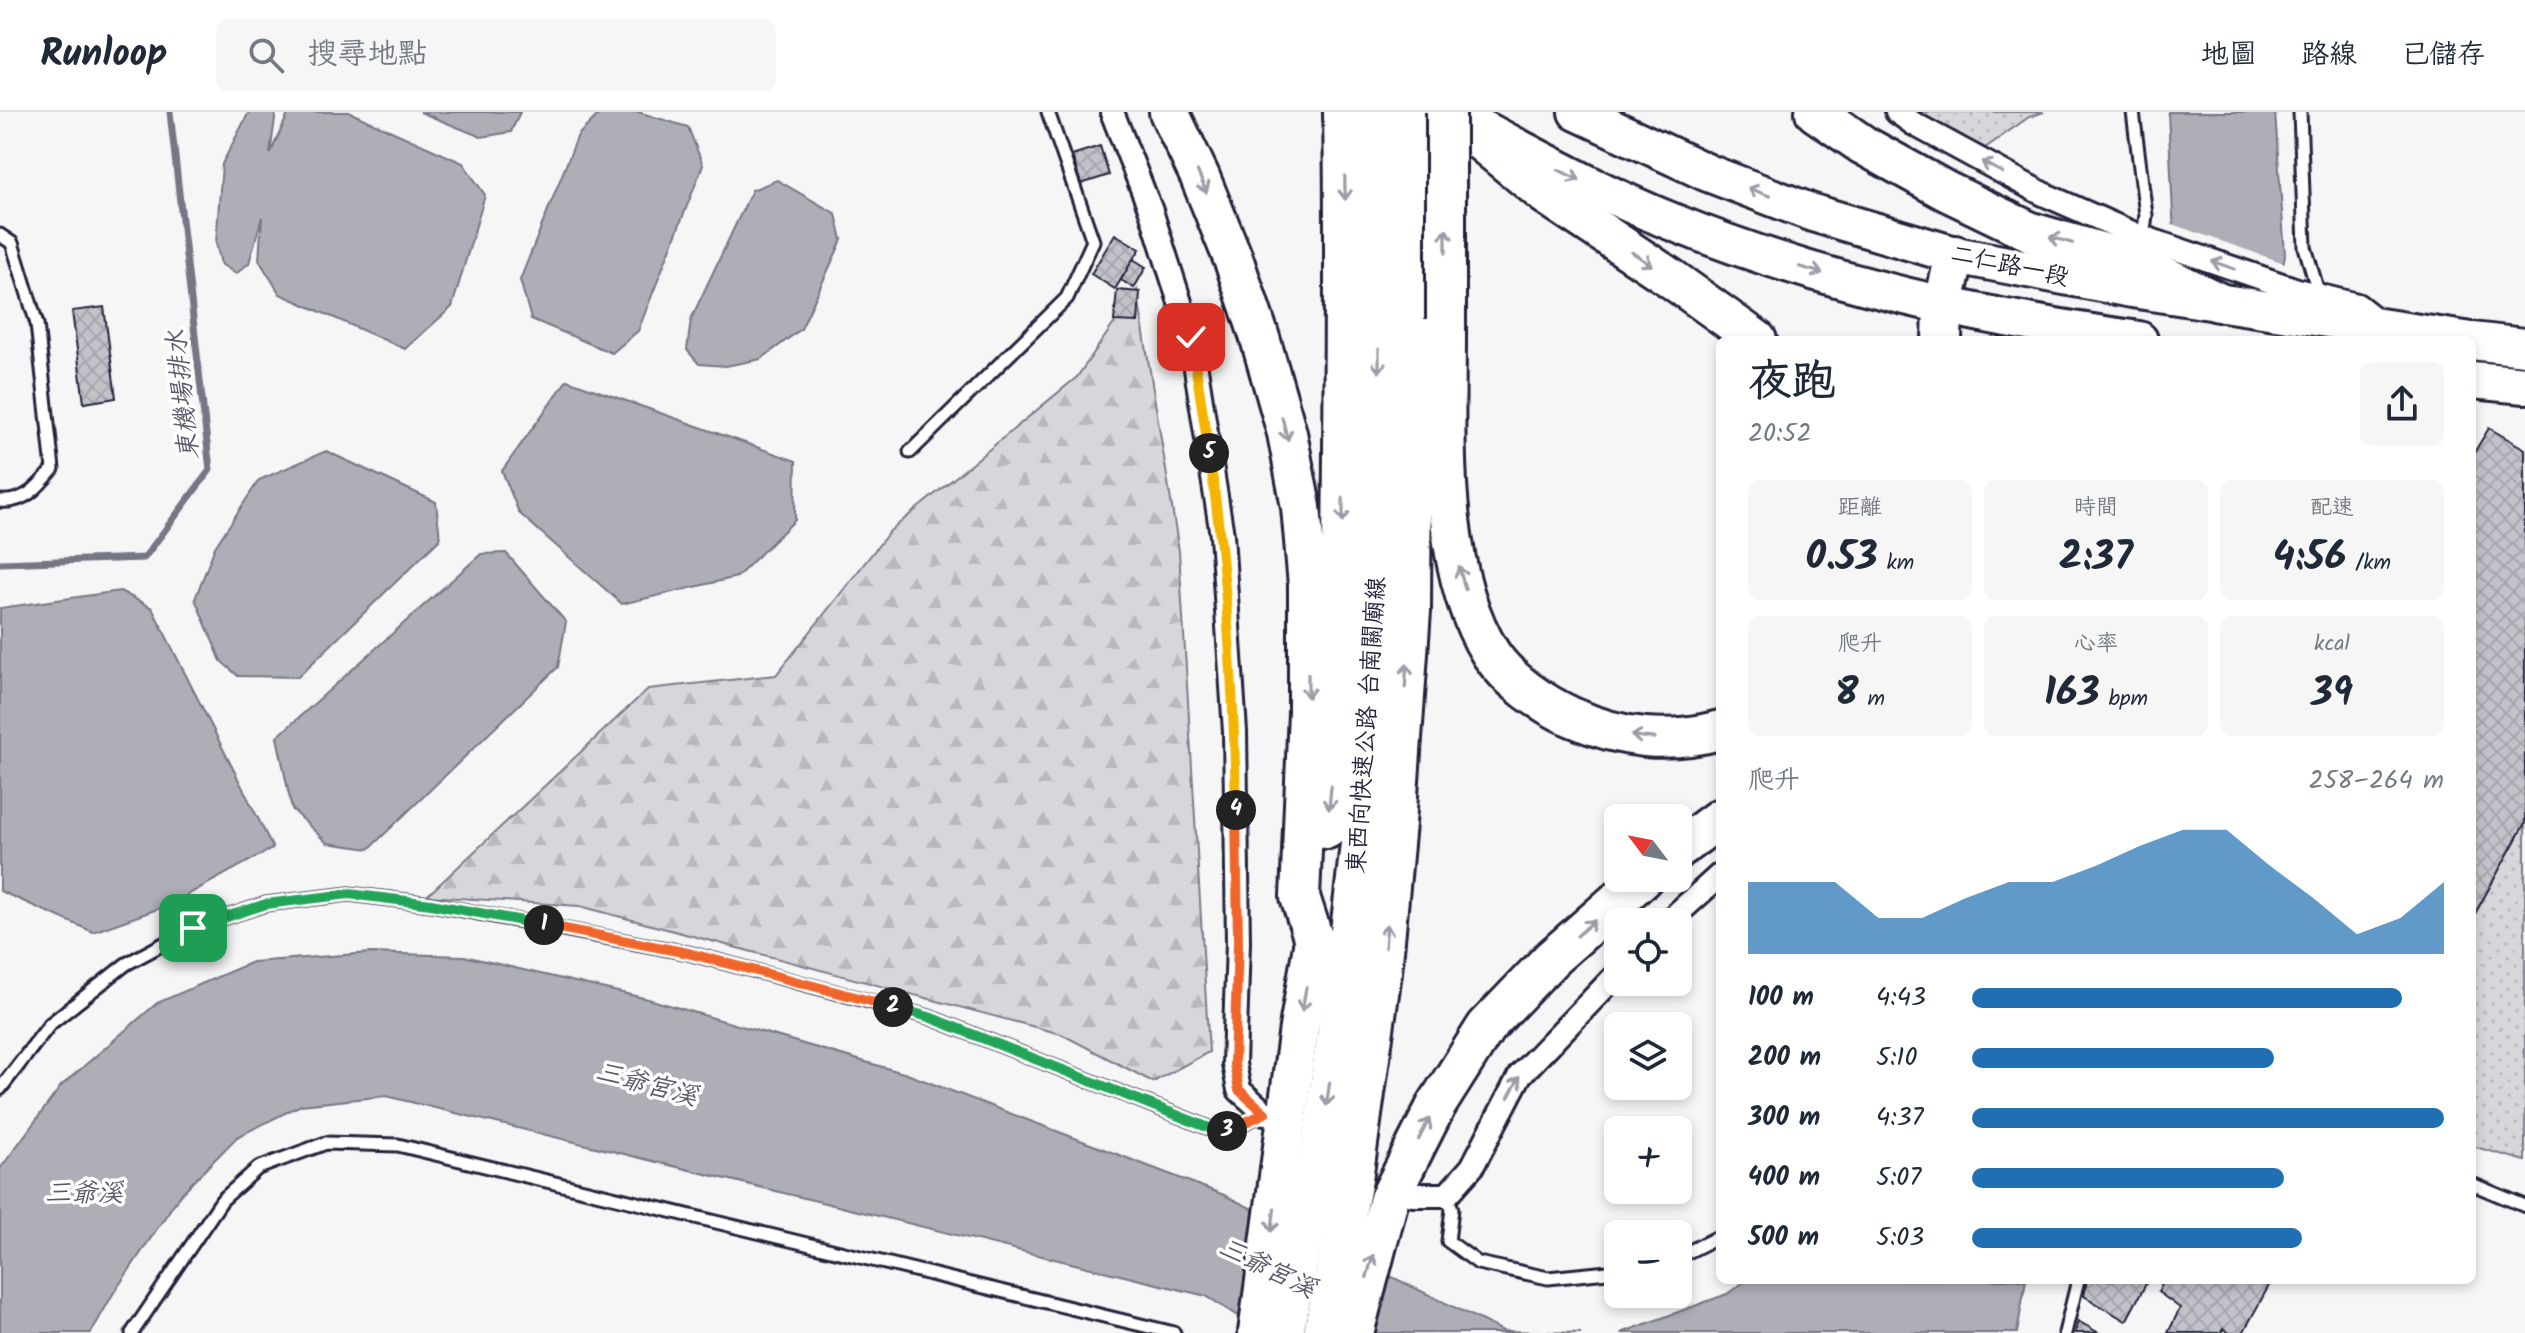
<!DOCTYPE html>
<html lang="zh-TW">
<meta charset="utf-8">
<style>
:root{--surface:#fff;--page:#f6f6f7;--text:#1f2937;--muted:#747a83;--line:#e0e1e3;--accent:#1f6fb2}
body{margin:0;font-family:Kalam,"LXGW WenKai TC",sans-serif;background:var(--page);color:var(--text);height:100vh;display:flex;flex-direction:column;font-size:30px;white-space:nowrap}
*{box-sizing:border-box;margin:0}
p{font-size:26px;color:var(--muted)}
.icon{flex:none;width:44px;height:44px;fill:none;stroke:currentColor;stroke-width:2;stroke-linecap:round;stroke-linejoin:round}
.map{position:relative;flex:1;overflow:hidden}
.details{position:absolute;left:1716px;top:224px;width:760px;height:948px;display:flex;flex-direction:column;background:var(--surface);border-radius:12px;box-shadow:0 4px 12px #0003}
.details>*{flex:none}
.needle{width:52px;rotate:302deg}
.tools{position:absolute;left:1604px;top:692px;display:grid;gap:16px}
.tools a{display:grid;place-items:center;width:88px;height:88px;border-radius:12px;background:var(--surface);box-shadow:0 4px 12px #0003;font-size:40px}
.pin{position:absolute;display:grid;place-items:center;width:68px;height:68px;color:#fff;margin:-34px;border-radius:16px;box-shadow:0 4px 12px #0006}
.km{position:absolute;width:40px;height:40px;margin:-20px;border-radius:50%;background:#222;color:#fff;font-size:22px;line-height:40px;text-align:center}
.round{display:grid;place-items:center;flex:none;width:84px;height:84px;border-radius:12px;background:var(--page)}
.headline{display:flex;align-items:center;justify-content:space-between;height:136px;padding:0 32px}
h1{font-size:44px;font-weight:700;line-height:60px}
.stats{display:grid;grid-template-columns:repeat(3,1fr);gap:12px;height:136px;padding:8px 32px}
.stats div{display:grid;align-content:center;border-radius:12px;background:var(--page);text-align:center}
.stats b{font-size:40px;font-weight:700}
.stats small{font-size:22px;font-weight:400}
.stats p{font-size:22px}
.chart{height:224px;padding:16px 32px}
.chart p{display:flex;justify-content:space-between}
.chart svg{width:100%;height:144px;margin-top:8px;fill:var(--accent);opacity:.7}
ul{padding:0 32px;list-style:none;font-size:26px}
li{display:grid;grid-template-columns:128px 96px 1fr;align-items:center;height:60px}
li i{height:20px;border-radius:10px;background:var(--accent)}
header{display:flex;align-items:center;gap:48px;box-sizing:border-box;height:112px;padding:0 40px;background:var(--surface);border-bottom:2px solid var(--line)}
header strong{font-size:38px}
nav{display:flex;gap:44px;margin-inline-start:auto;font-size:28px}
.search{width:560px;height:72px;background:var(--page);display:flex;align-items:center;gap:20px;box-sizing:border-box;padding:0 28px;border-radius:12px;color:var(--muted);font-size:30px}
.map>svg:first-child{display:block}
.grass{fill:url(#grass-dots);stroke:#7c7c8b;stroke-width:2}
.forest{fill:url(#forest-firs);stroke:#7c7c8b;stroke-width:2}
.water{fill:#aeaeb7;stroke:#767685;stroke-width:2}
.pier{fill:#f6f6f7}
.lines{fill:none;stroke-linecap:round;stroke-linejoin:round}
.stream{stroke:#767685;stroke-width:7}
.building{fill:url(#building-cross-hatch);stroke:#22223b;stroke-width:2}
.service-casing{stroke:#22223b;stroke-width:17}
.minor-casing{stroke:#22223b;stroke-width:28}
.primary-casing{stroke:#22223b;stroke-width:42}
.trunk-casing{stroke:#22223b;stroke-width:44}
.service{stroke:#fff;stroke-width:11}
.minor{stroke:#fff;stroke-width:22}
.primary{stroke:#fff;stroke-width:36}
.trunk{stroke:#fff;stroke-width:38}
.trunk-bridge-casing{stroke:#22223b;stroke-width:44;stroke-linecap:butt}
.trunk-bridge{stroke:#fff;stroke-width:38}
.oneway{stroke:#9c9ca7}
.split-1-casing{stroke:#fff;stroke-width:16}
.split-2-casing{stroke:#fff;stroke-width:16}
.split-3-casing{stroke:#fff;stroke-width:16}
.split-4-casing{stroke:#fff;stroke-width:16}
.split-5-casing{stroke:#fff;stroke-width:16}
.split-6-casing{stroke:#fff;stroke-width:16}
.split-1{stroke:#22a559;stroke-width:10}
.split-2{stroke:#f0652b;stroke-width:10}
.split-3{stroke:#22a559;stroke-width:10}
.split-4{stroke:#f0652b;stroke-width:10}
.split-5{stroke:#f5b400;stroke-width:10}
.split-6{stroke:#f5b400;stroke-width:10}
.labels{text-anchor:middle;stroke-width:7;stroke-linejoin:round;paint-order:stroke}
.street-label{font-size:24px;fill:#22223b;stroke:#fff}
.water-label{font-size:26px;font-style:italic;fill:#5a5a6d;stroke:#fff}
</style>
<header>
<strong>Runloop</strong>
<div class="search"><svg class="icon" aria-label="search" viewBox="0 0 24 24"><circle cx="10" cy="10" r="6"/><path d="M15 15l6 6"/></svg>搜尋地點</div>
<nav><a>地圖</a><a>路線</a><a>已儲存</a></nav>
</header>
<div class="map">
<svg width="2525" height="1221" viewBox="0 0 2525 1221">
<defs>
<pattern id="grass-dots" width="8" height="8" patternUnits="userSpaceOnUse" patternTransform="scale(2)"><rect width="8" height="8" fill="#d7d7db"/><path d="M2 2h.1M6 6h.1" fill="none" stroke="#b8b8bd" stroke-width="1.8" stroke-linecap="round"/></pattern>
<pattern id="forest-firs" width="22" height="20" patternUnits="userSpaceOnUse" patternTransform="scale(2)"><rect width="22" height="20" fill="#d7d7db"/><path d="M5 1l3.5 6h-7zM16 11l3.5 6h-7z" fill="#b8b8bd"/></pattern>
<pattern id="building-cross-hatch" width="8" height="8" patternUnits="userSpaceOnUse" patternTransform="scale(2)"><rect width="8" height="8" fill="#c2c2c9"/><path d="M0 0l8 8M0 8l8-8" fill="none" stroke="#a6a6ae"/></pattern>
</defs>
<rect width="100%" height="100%" fill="#f6f6f7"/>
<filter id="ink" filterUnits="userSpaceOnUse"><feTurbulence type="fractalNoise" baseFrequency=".0125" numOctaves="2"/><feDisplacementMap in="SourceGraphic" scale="16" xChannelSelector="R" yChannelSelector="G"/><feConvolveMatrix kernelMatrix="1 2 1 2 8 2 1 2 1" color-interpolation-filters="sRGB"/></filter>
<g filter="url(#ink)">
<g class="grass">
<polygon points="1921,0 2044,0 2029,5 1985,36 1940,13"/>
<polygon points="2525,711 2525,1049 2472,1034 2472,807"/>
</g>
<polygon class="forest" points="1137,178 1179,439 1209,940 1153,970 1061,922 580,794 427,784 648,577 776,563 890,419 1077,265"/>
<g class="water">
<polygon points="249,0 276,0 270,42 289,0 349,0 463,51 485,83 452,195 405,237 280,182 259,148 262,105 249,151 236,162 221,152 216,131 222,52"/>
<polygon points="420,0 520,0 511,20 481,25"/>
<polygon points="601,0 638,0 688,15 703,53 638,219 612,241 531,207 520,168 578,23"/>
<polygon points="2168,0 2275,0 2285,143 2267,228 2168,228 2174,123"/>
<polygon points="777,68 836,102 842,128 801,217 761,247 726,254 699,252 687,238 691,207 752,78"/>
<polygon points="567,268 796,349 795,408 737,465 622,492 519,401 502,359"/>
<polygon points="326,339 436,390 440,427 298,565 238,564 221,549 195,487 215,435 259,368"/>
<polygon points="506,441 566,510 558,555 369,737 327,731 292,697 277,625 481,442"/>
<polygon points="120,479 152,496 273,736 169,793 93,820 0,779 0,496"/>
<polygon points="370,841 464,844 648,887 907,962 1224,1083 1503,1219 1581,1221 1266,1221 1206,1184 386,984 301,993 237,1025 180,1083 113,1182 91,1221 0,1221 0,1057 61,974 157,891 252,850"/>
<polygon points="1747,1168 2026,1168 2017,1221 1621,1221 1727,1182"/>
</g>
<polygon class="pier" points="2169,111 2287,152 2271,228 2164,228"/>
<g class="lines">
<polyline class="stream" points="0,451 144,446 210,358 170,0"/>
</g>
<g class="building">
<polygon points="1100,34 1109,63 1081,72 1072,43"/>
<polygon points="1115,122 1140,137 1115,177 1091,162"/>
<polygon points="1133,147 1146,155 1134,176 1121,168"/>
<polygon points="1117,178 1140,180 1138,210 1114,209"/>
<polygon points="104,195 116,286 84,291 72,199"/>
<polygon points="2489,316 2525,337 2525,711 2472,807 2472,344"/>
<polygon points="2087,1168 2148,1168 2126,1209 2084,1184"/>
<polygon points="2164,1168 2272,1168 2243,1221 2230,1221 2223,1217 2221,1221 2168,1221 2180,1196 2158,1180"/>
<polygon points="2078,1209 2099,1221 2075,1221"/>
</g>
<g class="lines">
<defs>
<g id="service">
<polyline points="2133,0 2146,103 2143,125"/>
<polyline points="2300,0 2305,135 2319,183"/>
<path d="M0 123 12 131 37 212 53 357C38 375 25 391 0 389"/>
<polyline points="910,340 1067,186 1093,129 1048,0"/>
<polyline points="0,977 50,912 126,852 193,816 266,792 349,782 431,792 688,841 929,905 1222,1021 1265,1001"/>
<polyline points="2472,1072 2525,1094"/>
<polyline points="1447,1083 1452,1097 1448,1129 1478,1151 1548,1166 1618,1159"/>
<polyline points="1678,1145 1720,1124"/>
<polyline points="132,1221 222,1088 258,1056 326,1031 398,1033 1174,1221"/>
<polyline points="2065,1221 2078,1168"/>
</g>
<g id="minor">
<polyline points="1112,0 1151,99 1191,225 1222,423 1235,620 1238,830 1234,952 1239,978 1265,1001"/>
<polyline points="1897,0 1914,12 2041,81 2139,124 2297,178 2357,193 2380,211"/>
<polyline points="1668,810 1720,763"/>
<polyline points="1413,1083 1447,1083 1472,1055 1520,963 1618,861"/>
</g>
<g id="primary">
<polyline points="1577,0 1708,61 1813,101 1955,143 2132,177 2465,228"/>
<path d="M1479 15C1543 49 1607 84 1675 111 1823 171 1981 206 2139 228"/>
<polyline points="2472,229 2525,235"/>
<polyline points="2472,268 2525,273"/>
</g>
<g id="trunk">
<polyline points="1169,0 1200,65 1234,149 1260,226 1287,321 1301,395 1308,473 1308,600 1300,785 1314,828 1299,916 1258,1221"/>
<polyline points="1445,0 1546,83 1672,167 1757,228"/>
<polyline points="1815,0 1863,33 1946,79 2031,120 2135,150 2218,190"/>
<path d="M1446 207C1447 311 1434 451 1491 542 1509 569 1543 592 1572 605 1621 627 1668 632 1720 618"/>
<polyline points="1942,228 1943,195 1955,143"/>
<path d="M1327 717C1341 592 1342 465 1343 340 1344 227 1345 114 1343 0"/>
<polyline points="1678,737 1720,706"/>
<polyline points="1284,1221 1319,1049 1347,846 1364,697 1377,465 1379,0"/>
<polyline points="1323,1221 1353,1067 1382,860 1396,711 1411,499 1414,0"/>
<polyline points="1354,1221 1389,1087 1436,994 1486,915 1551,847 1643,766"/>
</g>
</defs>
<use href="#service" class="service-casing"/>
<use href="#minor" class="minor-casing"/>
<use href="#primary" class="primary-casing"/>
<use href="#trunk" class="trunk-casing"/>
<use href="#service" class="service"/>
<use href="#minor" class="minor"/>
<use href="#primary" class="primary"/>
<use href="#trunk" class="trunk"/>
<defs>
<polyline id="trunk-bridge" points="1446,0 1446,207"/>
</defs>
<use href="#trunk-bridge" class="trunk-bridge-casing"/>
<use href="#trunk-bridge" class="trunk-bridge"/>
</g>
<defs><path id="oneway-shaft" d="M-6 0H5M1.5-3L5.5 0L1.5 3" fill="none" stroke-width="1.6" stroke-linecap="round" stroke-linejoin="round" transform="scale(2)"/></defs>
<g class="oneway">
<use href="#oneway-shaft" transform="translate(1992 55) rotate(-152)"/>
<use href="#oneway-shaft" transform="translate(1569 63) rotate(26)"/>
<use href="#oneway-shaft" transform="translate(1202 70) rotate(67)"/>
<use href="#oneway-shaft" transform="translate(1345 76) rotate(89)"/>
<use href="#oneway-shaft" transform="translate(1759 80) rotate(-159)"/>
<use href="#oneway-shaft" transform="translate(2061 128) rotate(-164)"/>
<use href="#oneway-shaft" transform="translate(1446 129) rotate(-90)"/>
<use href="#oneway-shaft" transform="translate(1642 147) rotate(34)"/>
<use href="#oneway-shaft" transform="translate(2223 153) rotate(-161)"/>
<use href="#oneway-shaft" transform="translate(1811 158) rotate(16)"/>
<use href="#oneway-shaft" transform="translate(1379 249) rotate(90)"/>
<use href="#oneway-shaft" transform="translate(1285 317) rotate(76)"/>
<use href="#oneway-shaft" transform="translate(1343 398) rotate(90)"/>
<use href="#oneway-shaft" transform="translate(1462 466) rotate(-106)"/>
<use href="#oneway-shaft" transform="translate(1406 564) rotate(-86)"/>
<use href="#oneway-shaft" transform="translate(1308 574) rotate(90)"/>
<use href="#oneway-shaft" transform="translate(1643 625) rotate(-174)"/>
<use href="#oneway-shaft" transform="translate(1330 686) rotate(95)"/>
<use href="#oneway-shaft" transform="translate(1586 816) rotate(-42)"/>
<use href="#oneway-shaft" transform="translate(1386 824) rotate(-85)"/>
<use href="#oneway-shaft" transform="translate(1304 887) rotate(100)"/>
<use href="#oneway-shaft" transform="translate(1514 975) rotate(-62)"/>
<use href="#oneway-shaft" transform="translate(1328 982) rotate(98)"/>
<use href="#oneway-shaft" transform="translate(1424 1017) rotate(-63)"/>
<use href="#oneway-shaft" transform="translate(1273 1108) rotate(98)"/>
<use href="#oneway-shaft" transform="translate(1370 1154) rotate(-74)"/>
</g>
</g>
<g class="lines" filter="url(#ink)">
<defs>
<polyline id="split-1" points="193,816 266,792 349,782 431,792 544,813"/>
<polyline id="split-2" points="544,813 688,841 893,895"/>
<polyline id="split-3" points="893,895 929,905 1222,1021 1227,1019"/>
<polyline id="split-4" points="1227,1019 1265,1001 1239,978 1234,952 1238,830 1236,698"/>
<path id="split-5" d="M1209 341C1227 459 1234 579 1236 698"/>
<polyline id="split-6" points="1191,225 1209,341"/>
</defs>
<use href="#split-1" class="split-1-casing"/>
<use href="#split-2" class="split-2-casing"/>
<use href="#split-3" class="split-3-casing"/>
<use href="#split-4" class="split-4-casing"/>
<use href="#split-5" class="split-5-casing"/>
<use href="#split-6" class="split-6-casing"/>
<use href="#split-1" class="split-1"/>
<use href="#split-2" class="split-2"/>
<use href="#split-3" class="split-3"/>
<use href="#split-4" class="split-4"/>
<use href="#split-5" class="split-5"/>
<use href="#split-6" class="split-6"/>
</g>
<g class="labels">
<g class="street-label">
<text transform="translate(2010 153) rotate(12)" y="8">二仁路一段</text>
<text transform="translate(1366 613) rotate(-86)" y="8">東西向快速公路 台南關廟線</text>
</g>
<g class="water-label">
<text transform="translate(182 283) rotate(-96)" y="9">東機場排水</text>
<text transform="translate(647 971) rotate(15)" y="9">三爺宮溪</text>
<text x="84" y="1089">三爺溪</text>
<text transform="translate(1268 1155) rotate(26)" y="9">三爺宮溪</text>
</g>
</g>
</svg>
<div class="tools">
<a><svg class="needle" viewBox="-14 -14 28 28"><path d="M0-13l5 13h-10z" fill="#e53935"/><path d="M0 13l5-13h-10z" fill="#747a83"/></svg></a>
<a><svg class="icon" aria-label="locate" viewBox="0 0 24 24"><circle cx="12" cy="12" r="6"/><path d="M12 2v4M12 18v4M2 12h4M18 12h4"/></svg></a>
<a><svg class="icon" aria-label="layers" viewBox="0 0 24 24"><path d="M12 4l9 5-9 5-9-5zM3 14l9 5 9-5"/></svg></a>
<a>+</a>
<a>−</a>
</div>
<div class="pin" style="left:193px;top:816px;background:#1e9e55"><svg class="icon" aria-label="arrive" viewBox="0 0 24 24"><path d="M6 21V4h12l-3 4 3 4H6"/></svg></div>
<div class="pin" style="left:1191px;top:225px;background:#d93025"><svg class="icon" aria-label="check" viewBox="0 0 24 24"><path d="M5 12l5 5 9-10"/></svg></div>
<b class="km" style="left:544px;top:813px">1</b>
<b class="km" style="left:893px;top:895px">2</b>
<b class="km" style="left:1227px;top:1019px">3</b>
<b class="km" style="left:1236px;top:698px">4</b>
<b class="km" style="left:1209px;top:341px">5</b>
<section class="details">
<div class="headline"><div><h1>夜跑</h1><p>20:52</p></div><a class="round"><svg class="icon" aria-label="share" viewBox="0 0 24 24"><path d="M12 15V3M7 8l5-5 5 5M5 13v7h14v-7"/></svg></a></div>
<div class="stats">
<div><p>距離</p><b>0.53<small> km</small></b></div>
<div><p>時間</p><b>2:37</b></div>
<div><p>配速</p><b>4:56<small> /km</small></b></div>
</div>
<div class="stats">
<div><p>爬升</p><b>8<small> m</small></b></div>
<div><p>心率</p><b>163<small> bpm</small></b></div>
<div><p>kcal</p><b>39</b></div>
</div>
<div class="chart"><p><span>爬升</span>258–264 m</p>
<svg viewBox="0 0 160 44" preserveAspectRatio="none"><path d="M0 44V22L10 22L20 22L30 33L40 33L50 27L60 22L70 22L80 17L90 11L100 6L110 6L120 17L130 27L140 38L150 33L160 22V44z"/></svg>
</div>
<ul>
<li><b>100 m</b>4:43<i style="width:91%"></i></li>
<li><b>200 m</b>5:10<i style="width:64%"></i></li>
<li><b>300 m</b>4:37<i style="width:100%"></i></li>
<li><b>400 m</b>5:07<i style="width:66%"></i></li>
<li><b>500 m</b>5:03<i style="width:70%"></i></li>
</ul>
</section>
</div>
